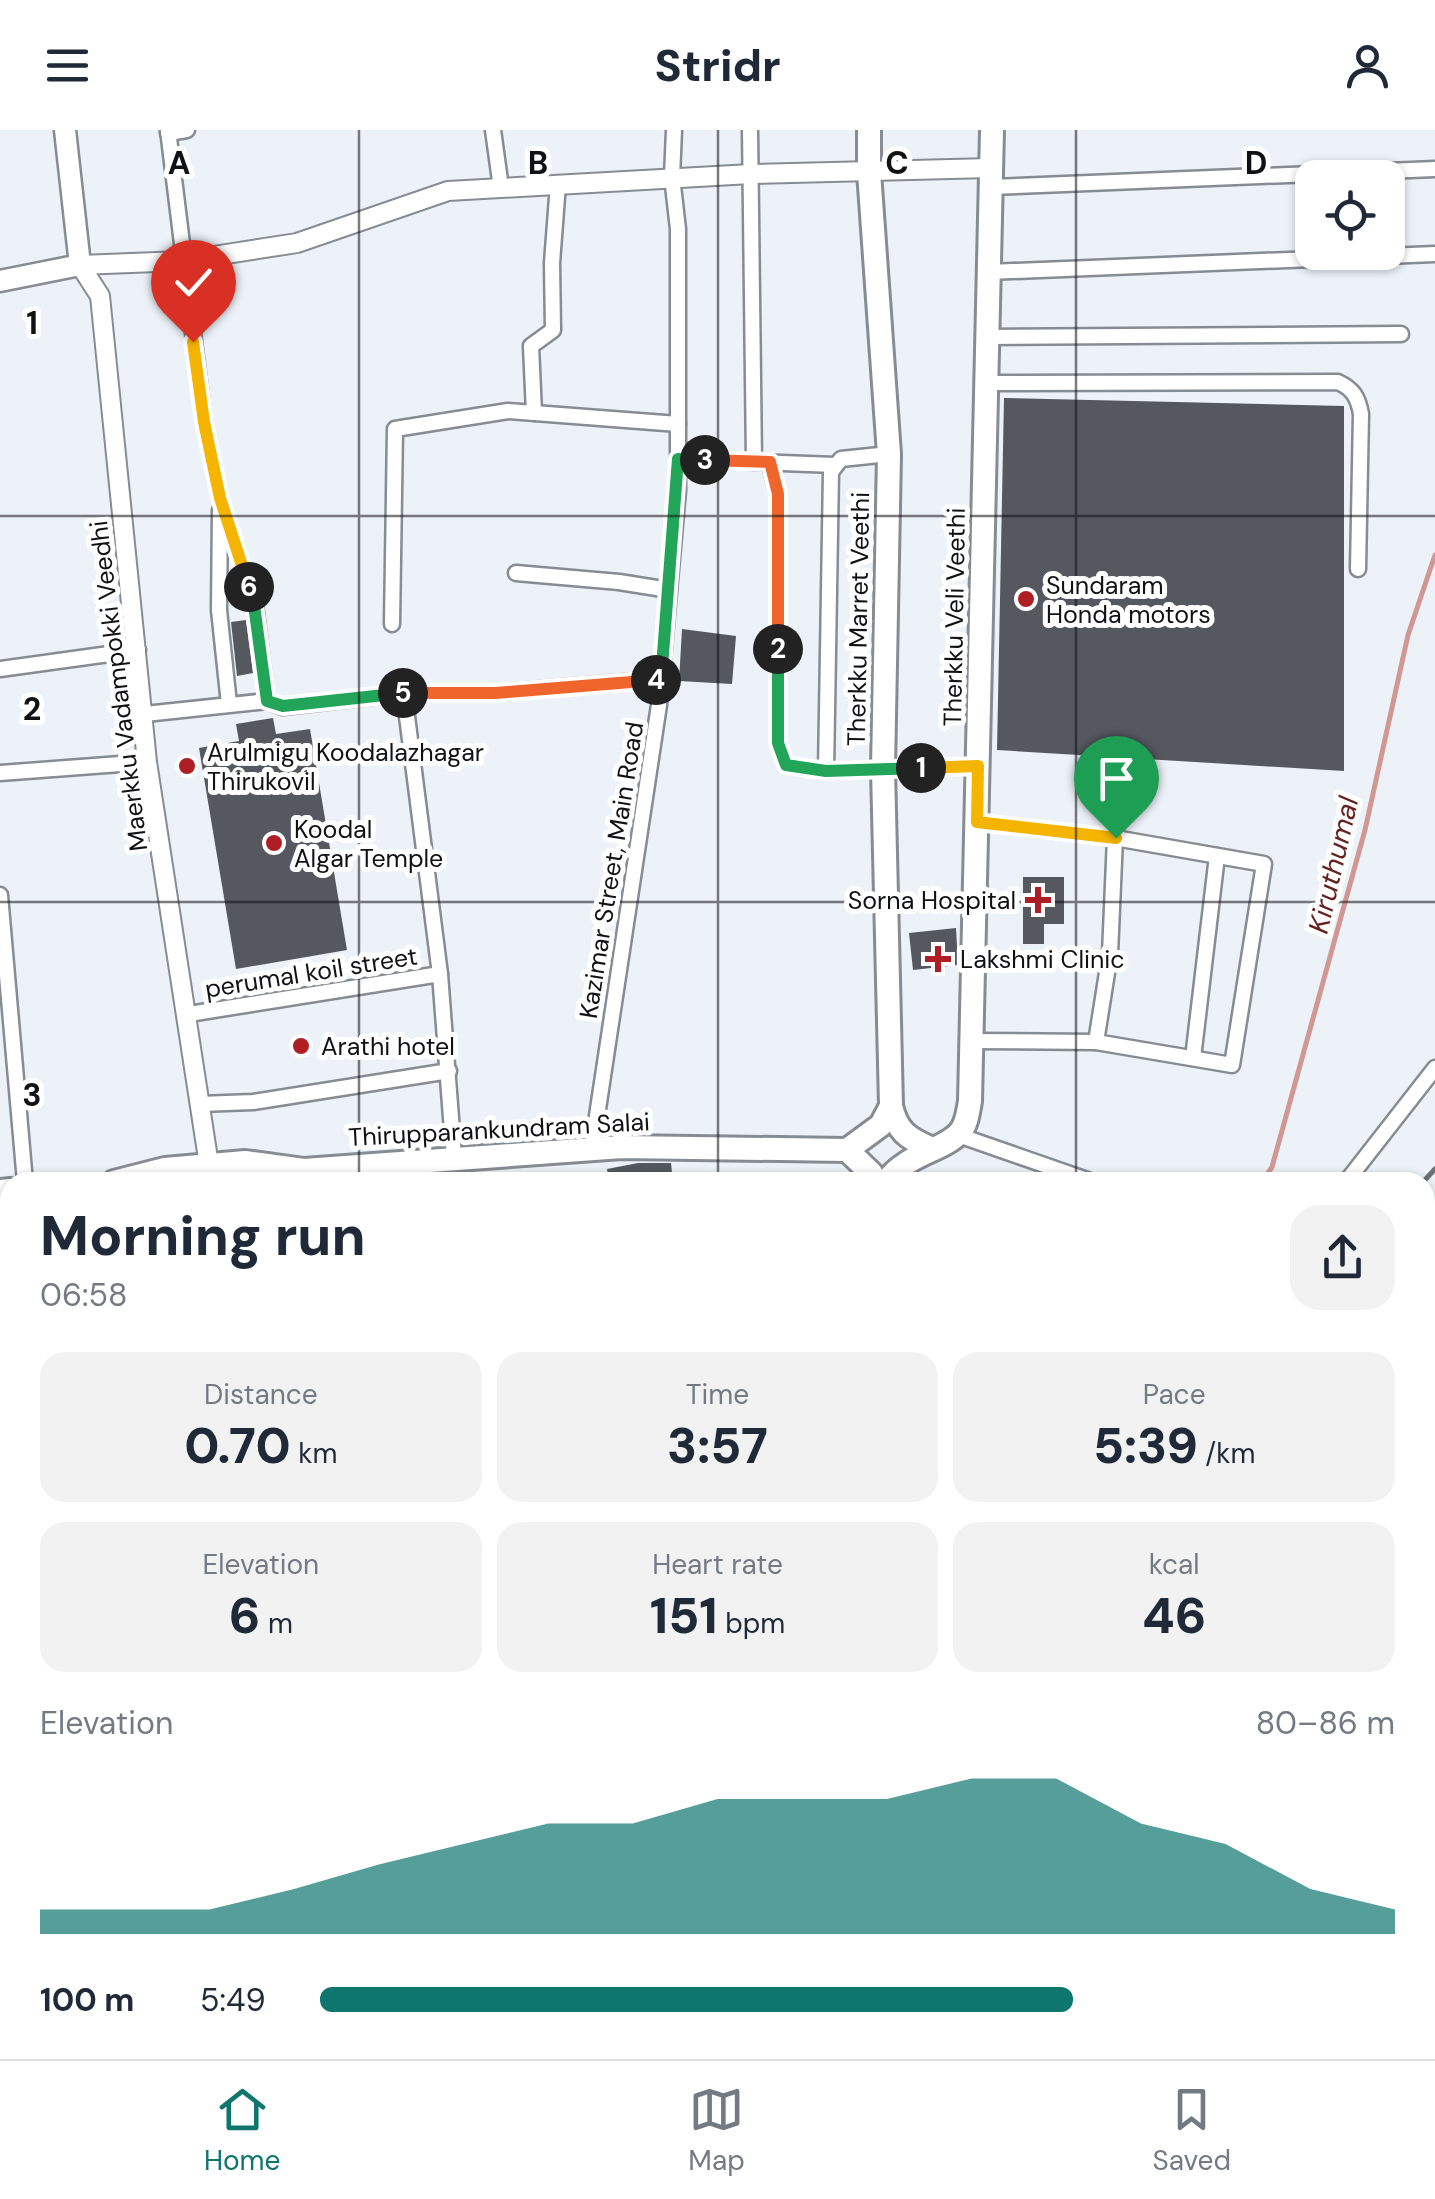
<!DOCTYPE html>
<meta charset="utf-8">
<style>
:root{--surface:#fff;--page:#f2f2f3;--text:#1f2937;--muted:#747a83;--line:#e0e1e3;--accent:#0f766e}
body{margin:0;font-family:"DM Sans",sans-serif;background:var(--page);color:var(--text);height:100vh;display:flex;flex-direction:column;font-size:38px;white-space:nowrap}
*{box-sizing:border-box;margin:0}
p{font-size:32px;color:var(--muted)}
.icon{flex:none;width:55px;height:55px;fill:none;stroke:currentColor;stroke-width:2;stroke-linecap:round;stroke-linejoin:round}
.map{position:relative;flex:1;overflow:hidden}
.side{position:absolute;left:0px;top:1042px;width:1435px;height:888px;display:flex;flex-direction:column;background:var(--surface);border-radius:30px 30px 0 0;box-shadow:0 2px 8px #0004}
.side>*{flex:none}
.buttons{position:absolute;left:1295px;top:30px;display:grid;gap:20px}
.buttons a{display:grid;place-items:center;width:110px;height:110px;border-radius:20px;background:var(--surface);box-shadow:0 2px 8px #0004;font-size:50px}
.pin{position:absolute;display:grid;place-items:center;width:85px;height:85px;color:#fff;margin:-102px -42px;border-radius:50% 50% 50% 0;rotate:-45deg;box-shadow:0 0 10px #0007}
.pin .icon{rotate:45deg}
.km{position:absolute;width:50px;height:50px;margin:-25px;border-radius:50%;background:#222;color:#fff;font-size:28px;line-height:50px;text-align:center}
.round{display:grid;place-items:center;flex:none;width:105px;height:105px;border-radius:30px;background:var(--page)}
.head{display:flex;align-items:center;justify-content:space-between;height:170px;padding:0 40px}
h1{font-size:55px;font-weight:800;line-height:75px}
.stats{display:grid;grid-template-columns:repeat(3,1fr);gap:15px;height:170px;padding:10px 40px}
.stats div{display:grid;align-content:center;border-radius:25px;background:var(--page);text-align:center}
.stats b{font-size:50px;font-weight:800}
.stats small{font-size:28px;font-weight:400}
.stats p{font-size:28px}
.chart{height:280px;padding:20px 40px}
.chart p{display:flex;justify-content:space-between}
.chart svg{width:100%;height:180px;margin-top:10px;fill:var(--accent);opacity:.7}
ul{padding:0 40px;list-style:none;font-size:32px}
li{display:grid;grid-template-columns:160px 120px 1fr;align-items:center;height:75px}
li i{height:25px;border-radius:12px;background:var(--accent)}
header{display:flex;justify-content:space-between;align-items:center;height:130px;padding:0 40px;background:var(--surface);font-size:45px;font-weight:800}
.tab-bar{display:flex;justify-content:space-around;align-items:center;height:140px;border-top:2px solid var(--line);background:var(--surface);font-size:28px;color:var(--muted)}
.tab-bar a{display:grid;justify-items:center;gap:5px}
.tab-bar .selected{color:var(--accent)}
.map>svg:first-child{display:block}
.green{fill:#f5c8c4}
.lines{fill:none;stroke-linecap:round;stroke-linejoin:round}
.stream{stroke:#d19893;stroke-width:5}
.building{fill:#55585f}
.service-casing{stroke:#878b92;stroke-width:11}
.minor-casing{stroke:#878b92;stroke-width:19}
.tertiary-casing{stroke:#878b92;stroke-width:22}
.secondary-casing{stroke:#878b92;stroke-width:25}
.primary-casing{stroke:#878b92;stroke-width:28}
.path{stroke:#888b90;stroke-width:2.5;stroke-dasharray:2.5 8;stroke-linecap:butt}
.service{stroke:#fff;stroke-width:6}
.minor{stroke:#fff;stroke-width:14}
.tertiary{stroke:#fff;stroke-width:18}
.secondary{stroke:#fff;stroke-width:20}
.primary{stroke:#fff;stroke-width:22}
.rail{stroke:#6d7075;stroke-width:5}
.split-1-casing{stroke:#fff;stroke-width:20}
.split-2-casing{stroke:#fff;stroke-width:20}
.split-3-casing{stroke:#fff;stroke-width:20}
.split-4-casing{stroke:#fff;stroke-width:20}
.split-5-casing{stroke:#fff;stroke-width:20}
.split-6-casing{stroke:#fff;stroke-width:20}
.split-7-casing{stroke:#fff;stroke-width:20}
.split-1{stroke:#f5b400;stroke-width:12}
.split-2{stroke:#22a559;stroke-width:12}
.split-3{stroke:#f0652b;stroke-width:12}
.split-4{stroke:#22a559;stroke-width:12}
.split-5{stroke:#f0652b;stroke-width:12}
.split-6{stroke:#22a559;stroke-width:12}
.split-7{stroke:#f5b400;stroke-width:12}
.grid{fill:none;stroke:#101114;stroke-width:2.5;stroke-opacity:0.55}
.poi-dot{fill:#b01e25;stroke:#fff;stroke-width:4}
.labels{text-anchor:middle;stroke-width:10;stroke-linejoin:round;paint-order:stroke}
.poi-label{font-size:25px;fill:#101114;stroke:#fff;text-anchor:start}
.street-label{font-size:25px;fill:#101114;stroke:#fff}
.water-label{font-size:28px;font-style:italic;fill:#66221f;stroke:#fff}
.grid-label{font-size:32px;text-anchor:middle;font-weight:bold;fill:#101114;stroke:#fff;stroke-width:10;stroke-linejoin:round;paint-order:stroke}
</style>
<header><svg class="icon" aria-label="menu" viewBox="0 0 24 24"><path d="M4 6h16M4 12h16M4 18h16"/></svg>Stridr<svg class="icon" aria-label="person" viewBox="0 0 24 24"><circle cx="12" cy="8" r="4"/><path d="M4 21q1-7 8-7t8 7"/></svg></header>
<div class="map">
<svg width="1435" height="1929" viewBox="0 0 1435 1929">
<rect width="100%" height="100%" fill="#edf2f9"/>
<polygon class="green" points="1435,1475 1435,1776 1425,1778 1425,1477"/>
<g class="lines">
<g class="stream">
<polyline points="1262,1052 1272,1037 1365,700 1408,505 1435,425"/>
<polyline points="397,1929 413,1920"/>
</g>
</g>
<g class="building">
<polygon points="1004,268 1344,276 1344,641 997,620"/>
<polygon points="246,490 253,543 237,546 231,492"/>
<polygon points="682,499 736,506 732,554 679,551"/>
<polygon points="273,588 276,604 310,599 347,820 236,839 199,618 239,611 236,594"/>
<polygon points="1023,747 1064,747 1064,794 1044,794 1044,814 1023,814"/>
<polygon points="956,798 958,835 913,840 909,803"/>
<polygon points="638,1033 671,1033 673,1052 609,1052 607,1039"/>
</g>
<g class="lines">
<defs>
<g id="service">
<polyline points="0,1340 10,1340"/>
<polyline points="0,1613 10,1594"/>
<polyline points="0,1630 10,1623"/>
<polyline points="1425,1860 1435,1859"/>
<polyline points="1224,1920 1225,1929"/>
<polyline points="1299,1920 1301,1929"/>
</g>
<g id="minor">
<polyline points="168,0 204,292 220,368 255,475 267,571"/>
<polyline points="493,0 501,58"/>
<polyline points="750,0 754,332"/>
<polyline points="168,3 187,0"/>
<polyline points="991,57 1435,39"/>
<polyline points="989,142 1435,124"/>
<polyline points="988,207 1401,204"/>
<path d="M987 253 1338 252C1353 259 1358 267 1361 284L1358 439"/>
<polyline points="534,283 531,216 553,200 552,133 558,54"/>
<polyline points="678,329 835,335"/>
<polyline points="769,332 778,364 778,613 786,635 826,641 978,636"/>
<polyline points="220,380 219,480 229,574"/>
<polyline points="516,443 619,452 669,460"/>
<polyline points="392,494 395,299 508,281 678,294"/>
<polyline points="0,539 138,520"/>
<polyline points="404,563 495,563 661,549"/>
<polyline points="145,584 267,571 283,577 404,563 440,844 454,1027"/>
<polyline points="826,641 831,342 841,329 889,324"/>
<polyline points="0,643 147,632"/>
<polyline points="0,765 25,1052"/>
<polyline points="189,884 440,844"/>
<polyline points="972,911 1096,912 1110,824 1115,708 977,692"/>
<polyline points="1096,912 1232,935 1264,734 1115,708"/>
<polyline points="1193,928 1217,726"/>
<polyline points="200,974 253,972 449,941"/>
<polyline points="958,1005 1093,1052"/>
<polyline points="592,1019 659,575 678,361 678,99 672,47 674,0"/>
<polyline points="1346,1052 1435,938"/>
<polyline points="1425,1149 1435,1134"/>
<polyline points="1425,1198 1435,1203"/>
<polyline points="1425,1260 1435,1264"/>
<polyline points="94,1920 132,1929"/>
<polyline points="201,1920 202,1929"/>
<polyline points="271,1929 273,1920"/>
<polyline points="435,1929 451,1920"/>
<polyline points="708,1929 718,1920"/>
</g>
<g id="tertiary">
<polyline points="80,135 182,131 297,113 448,61 751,44 991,38"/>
<polyline points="80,135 100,166 147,632 209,1035"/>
<polyline points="236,1052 290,1042"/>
</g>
<polyline id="secondary" points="0,151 80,135 65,0"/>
<g id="primary">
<path d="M891 976C897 1001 907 1008 930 1018"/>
<polyline points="847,1020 881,995 891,976 883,639 889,324 869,42 869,0"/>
<polyline points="114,1052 165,1039 245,1032 304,1040 622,1017 847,1020 871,1043 875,1052"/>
<path d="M886 1052C907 1023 944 1021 960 1002 967 994 968 982 970 971L992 0"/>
<polyline points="0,1061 10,1060"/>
<polyline points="1425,1243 1435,1249"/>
<polyline points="0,1674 10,1669"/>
</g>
</defs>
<use href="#service" class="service-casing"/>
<use href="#minor" class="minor-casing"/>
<use href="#tertiary" class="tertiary-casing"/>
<use href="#secondary" class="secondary-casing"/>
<use href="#primary" class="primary-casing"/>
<polyline class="path" points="0,1087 10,1086"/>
<use href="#service" class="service"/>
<use href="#minor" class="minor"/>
<use href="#tertiary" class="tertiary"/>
<use href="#secondary" class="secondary"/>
<use href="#primary" class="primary"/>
<g class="rail">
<polyline points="1423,1052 1435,1039"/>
<polyline points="602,1929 614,1920"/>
</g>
</g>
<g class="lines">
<defs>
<polyline id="split-1" points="921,638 978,636 977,692 1116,708"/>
<polyline id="split-2" points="778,519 778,613 786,635 826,641 921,638"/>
<polyline id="split-3" points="705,330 770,332 778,364 778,519"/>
<polyline id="split-4" points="656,550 661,550 678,329 705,330"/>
<polyline id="split-5" points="403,563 495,563 656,550"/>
<polyline id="split-6" points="249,457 254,475 267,571 283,576 403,563"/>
<polyline id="split-7" points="193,212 204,292 220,368 249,457"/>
</defs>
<use href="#split-1" class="split-1-casing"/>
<use href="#split-2" class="split-2-casing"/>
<use href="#split-3" class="split-3-casing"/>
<use href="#split-4" class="split-4-casing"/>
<use href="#split-5" class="split-5-casing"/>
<use href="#split-6" class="split-6-casing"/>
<use href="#split-7" class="split-7-casing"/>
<use href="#split-1" class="split-1"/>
<use href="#split-2" class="split-2"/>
<use href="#split-3" class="split-3"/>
<use href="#split-4" class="split-4"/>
<use href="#split-5" class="split-5"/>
<use href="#split-6" class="split-6"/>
<use href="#split-7" class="split-7"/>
</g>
<path class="grid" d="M359 0V1052M718 0V1052M1076 0V1052M0 386H1435M0 772H1435M0 1157H10M1425 1157H1435M0 1543H10M1425 1543H1435M359 1920V1929M718 1920V1929M1076 1920V1929"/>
<g class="poi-dot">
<circle cx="1026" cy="469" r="10"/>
<circle cx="187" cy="636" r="10"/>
<circle cx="274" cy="713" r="10"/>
<path d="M1033 755h10v10h10v10h-10v10h-10v-10h-10v-10h10z"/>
<path d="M933 814h10v10h10v10h-10v10h-10v-10h-10v-10h10z"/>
<circle cx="301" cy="916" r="10"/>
</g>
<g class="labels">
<g class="poi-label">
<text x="1046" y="464">Sundaram<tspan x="1046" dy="29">Honda motors</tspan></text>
<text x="207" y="631">Arulmigu Koodalazhagar<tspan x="207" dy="29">Thirukovil</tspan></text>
<text x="294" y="708">Koodal<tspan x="294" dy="29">Algar Temple</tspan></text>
<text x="1016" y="779" text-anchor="end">Sorna Hospital</text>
<text x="960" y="838">Lakshmi Clinic</text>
<text x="321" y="925">Arathi hotel</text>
</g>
<g class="street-label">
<text transform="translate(954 487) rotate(-89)" y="9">Therkku Veli Veethi</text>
<text transform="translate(858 489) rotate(-89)" y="9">Therkku Marret Veethi</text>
<text transform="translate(118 556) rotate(-97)" y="9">Maerkku Vadampokki Veedhi</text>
<text transform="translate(611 740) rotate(-81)" y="9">Kazimar Street, Main Road</text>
<text transform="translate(311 842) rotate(-9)" y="9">perumal koil street</text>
<text transform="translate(499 999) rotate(-3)" y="9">Thirupparankundram Salai</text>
</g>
<g class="water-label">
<text transform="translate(1333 735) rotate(-77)" y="10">Kiruthumal</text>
</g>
</g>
<g class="grid-label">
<text x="179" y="44">A</text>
<text x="538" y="44">B</text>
<text x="897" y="44">C</text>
<text x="1256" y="44">D</text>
<text x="32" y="204">1</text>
<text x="32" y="590">2</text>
<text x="32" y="976">3</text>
</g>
</svg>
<div class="buttons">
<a><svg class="icon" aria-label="locate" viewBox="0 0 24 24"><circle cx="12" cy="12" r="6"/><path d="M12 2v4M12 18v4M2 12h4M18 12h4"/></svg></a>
</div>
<div class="pin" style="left:1116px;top:708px;background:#1e9e55"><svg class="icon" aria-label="arrive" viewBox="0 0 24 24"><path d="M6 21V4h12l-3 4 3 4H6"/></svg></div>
<div class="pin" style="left:193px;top:212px;background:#d93025"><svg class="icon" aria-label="check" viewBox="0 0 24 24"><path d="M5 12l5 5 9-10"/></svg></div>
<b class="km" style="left:921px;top:638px">1</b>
<b class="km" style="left:778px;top:519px">2</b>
<b class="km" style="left:705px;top:330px">3</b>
<b class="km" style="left:656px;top:550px">4</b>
<b class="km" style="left:403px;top:563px">5</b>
<b class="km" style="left:249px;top:457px">6</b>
<section class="side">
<div class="head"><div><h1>Morning run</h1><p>06:58</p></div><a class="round"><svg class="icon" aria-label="share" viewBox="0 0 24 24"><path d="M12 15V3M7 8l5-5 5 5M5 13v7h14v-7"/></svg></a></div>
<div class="stats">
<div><p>Distance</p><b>0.70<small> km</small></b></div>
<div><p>Time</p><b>3:57</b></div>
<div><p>Pace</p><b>5:39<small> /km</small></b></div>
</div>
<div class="stats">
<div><p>Elevation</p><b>6<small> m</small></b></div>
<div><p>Heart rate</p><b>151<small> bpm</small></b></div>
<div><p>kcal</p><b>46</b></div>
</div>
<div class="chart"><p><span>Elevation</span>80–86 m</p>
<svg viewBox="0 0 160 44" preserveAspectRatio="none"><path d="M0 44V38L10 38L20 38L30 33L40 27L50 22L60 17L70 17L80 11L90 11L100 11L110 6L120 6L130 17L140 22L150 33L160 38V44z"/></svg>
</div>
<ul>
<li><b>100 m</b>5:49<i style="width:70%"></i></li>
</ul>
</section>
</div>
<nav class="tab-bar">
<a class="selected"><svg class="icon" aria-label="home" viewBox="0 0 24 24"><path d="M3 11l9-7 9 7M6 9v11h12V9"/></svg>Home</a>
<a><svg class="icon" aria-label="map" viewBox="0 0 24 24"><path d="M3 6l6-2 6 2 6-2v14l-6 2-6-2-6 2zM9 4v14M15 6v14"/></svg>Map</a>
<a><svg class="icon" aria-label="saved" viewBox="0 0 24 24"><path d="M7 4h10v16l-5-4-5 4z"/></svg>Saved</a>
</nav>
